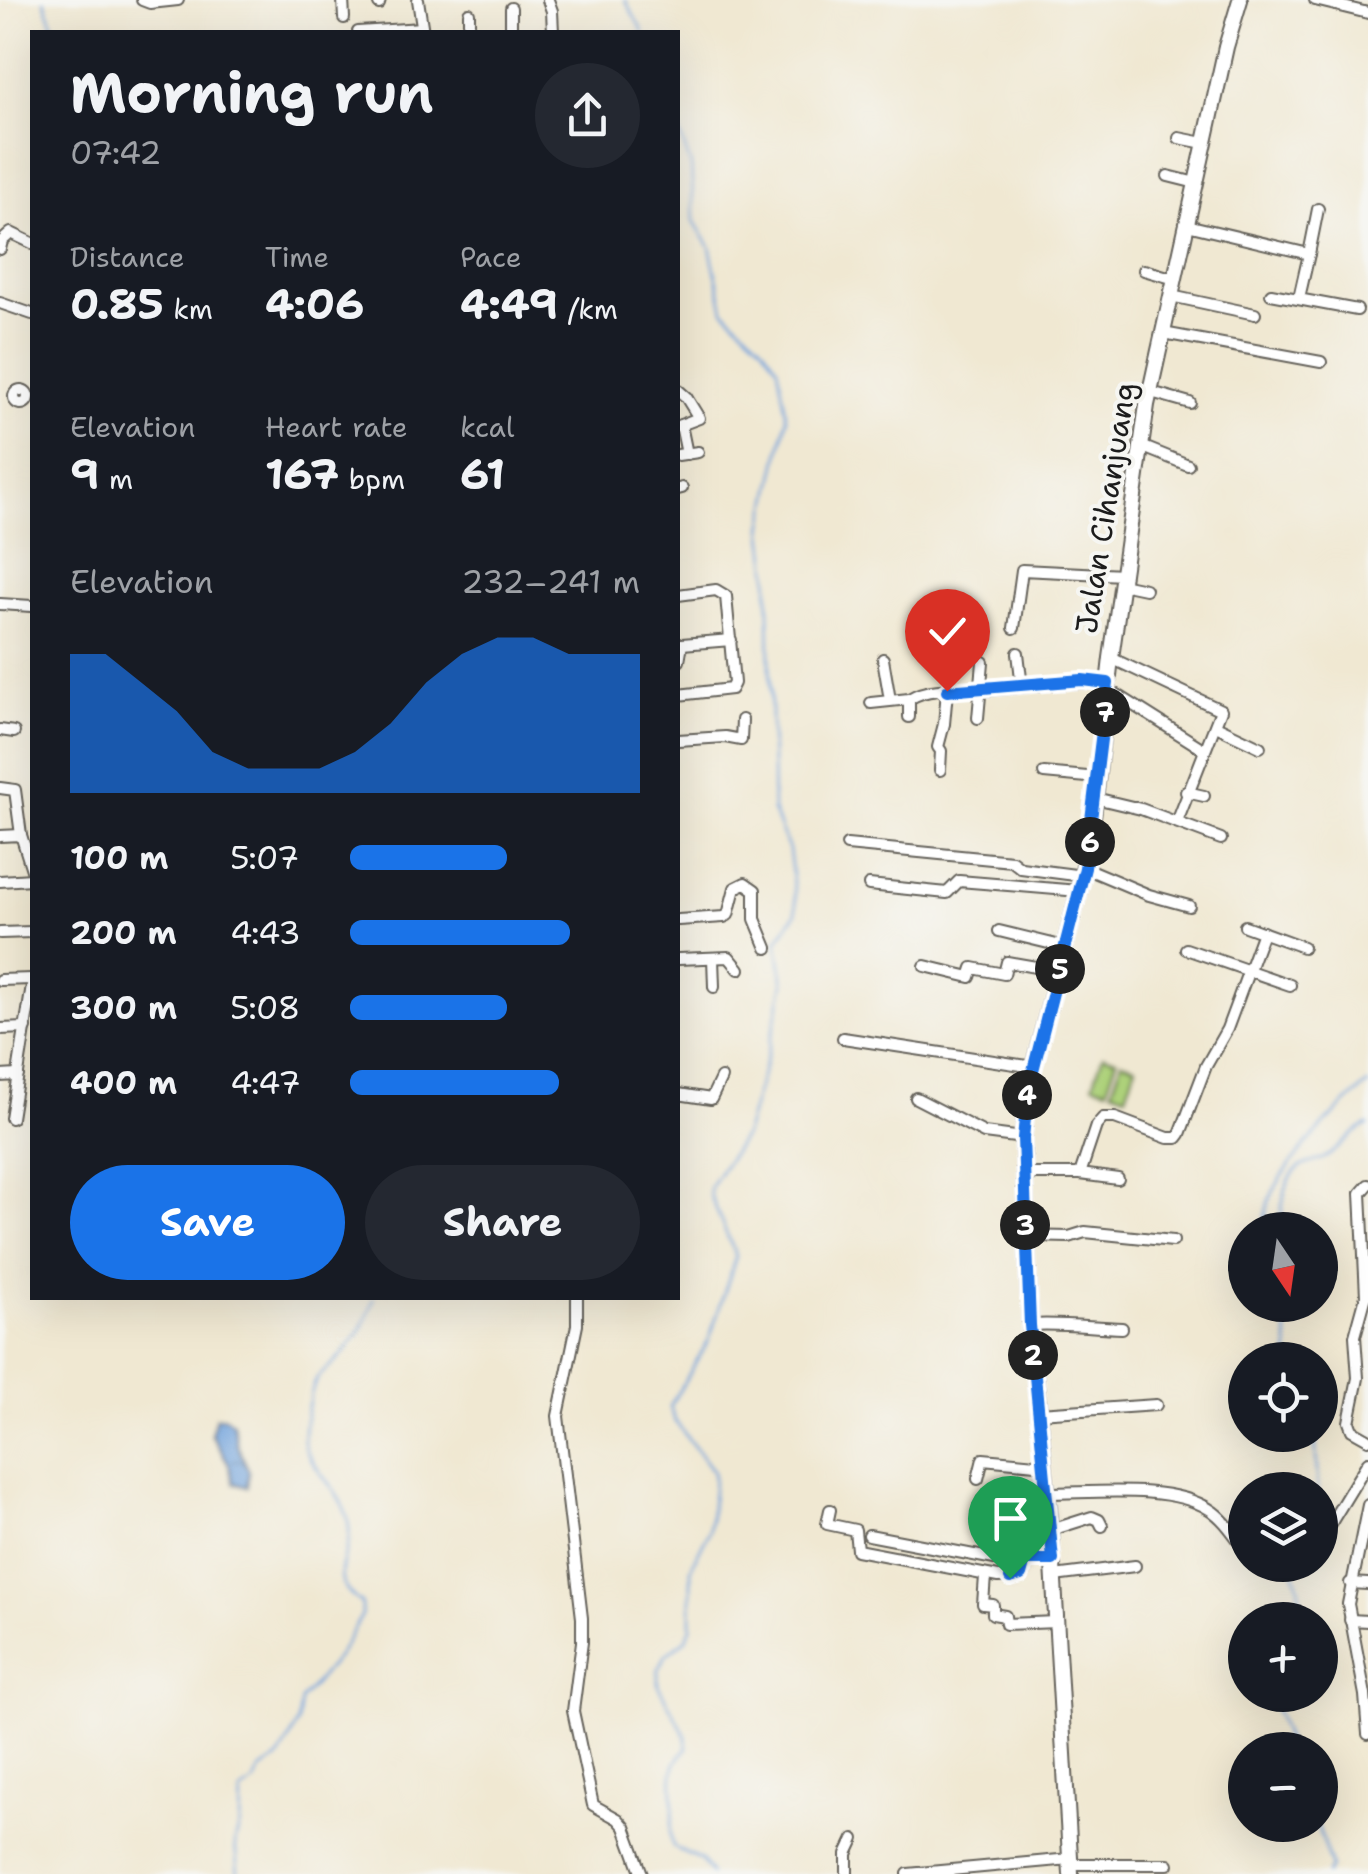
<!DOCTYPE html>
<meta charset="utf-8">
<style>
:root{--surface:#171b24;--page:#242831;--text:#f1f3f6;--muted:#9ea1a6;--accent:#1a73e8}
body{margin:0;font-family:"Shantell Sans",sans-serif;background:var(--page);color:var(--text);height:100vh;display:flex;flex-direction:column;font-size:38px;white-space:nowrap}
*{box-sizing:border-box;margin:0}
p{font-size:32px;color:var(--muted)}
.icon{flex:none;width:55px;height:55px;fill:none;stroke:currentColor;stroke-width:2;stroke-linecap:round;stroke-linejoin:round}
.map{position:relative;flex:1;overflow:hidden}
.sheet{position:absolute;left:30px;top:30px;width:650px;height:1270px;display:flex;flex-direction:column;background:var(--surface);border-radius:0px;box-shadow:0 10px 40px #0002}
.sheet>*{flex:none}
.needle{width:65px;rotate:167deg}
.fabs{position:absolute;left:1228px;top:1212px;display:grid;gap:20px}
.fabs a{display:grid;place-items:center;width:110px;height:110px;border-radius:50%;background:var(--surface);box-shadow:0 10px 40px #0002;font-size:50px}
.pin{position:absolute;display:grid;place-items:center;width:85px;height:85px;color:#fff;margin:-102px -42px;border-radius:50% 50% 50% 0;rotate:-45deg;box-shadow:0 0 10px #0007}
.pin .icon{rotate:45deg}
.km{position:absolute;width:50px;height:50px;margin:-25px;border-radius:50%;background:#222;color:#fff;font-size:28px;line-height:50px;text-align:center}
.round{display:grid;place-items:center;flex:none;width:105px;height:105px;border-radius:52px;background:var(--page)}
.headline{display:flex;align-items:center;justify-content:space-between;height:170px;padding:0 40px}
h1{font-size:55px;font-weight:700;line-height:75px}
.figures{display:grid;grid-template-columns:repeat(3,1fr);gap:15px;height:170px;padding:10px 40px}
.figures div{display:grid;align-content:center}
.figures b{font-size:42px;font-weight:700}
.figures small{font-size:28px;font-weight:400}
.figures p{font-size:28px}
.chart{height:280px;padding:20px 40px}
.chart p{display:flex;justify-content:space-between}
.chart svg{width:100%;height:180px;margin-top:10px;fill:var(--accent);opacity:.7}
.primary-button{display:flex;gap:20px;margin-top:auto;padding:20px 40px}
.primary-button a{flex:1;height:115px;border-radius:60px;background:var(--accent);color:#fff;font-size:40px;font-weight:700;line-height:115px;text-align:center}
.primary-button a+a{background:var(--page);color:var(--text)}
ul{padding:0 40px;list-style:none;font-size:32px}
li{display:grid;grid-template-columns:160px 120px 1fr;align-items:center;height:75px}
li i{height:25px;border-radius:12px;background:var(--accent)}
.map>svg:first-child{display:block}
.grass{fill:#add17a;stroke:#64764b;stroke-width:2.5}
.water{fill:url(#water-ripples);stroke:#47607c;stroke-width:2.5}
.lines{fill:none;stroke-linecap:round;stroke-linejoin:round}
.stream{stroke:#72a3dc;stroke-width:2.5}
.street-casing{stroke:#66635c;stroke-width:14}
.secondary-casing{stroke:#66635c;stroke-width:18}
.street{stroke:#fff;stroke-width:10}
.secondary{stroke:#fff;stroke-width:14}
.route-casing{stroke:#fff;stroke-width:20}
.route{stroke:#1a73e8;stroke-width:12}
.labels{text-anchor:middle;stroke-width:8;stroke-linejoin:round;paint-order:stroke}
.street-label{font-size:30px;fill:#1c1c1c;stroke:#f6f6f2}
</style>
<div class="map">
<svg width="1368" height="1874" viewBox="0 0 1368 1874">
<defs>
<pattern id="water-ripples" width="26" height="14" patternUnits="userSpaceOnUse" patternTransform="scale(2.5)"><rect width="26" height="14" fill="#72a3dc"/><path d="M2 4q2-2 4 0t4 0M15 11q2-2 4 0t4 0" fill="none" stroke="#5d84b2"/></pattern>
</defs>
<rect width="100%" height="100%" fill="#f6f6f2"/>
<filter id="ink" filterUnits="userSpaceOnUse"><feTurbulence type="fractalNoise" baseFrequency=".01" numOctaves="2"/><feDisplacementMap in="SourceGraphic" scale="20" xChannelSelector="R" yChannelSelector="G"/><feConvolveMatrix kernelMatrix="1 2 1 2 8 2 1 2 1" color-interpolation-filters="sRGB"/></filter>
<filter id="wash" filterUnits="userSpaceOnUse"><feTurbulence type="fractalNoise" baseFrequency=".0048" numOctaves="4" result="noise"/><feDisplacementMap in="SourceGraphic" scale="40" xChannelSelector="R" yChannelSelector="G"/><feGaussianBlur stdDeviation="2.25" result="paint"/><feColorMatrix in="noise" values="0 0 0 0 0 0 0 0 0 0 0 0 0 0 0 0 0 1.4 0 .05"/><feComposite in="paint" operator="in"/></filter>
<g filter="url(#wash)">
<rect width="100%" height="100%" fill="#f0e8d2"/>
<g class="grass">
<polygon points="1103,1055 1117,1059 1107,1089 1093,1084"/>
<polygon points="1122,1061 1136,1066 1126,1095 1112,1090"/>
</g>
<polygon class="water" points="216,1417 225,1417 233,1423 237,1445 249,1471 247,1487 234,1483 228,1462 211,1434"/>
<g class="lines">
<g class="stream">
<polyline points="44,0 56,32"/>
<polyline points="625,0 643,32"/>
<path d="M678 113 679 131 691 166 694 221 710 247 724 310 761 344 778 367 787 418 763 527 768 565 773 811 789 850 796 905V913L777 942 784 984 766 1060 744 1135 710 1187V1195L736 1256 709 1340 670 1406 675 1421 713 1472 714 1480 709 1531 691 1568V1628L685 1640 666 1655 658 1670V1685L686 1736 687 1748C664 1771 676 1789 673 1816 671 1829 669 1834 673 1847L701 1860 711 1874"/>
<path d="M1264 1230C1265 1219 1265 1209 1270 1199 1286 1161 1336 1110 1368 1084"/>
<path d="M1280 1230C1281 1212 1283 1179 1299 1168 1307 1162 1320 1162 1329 1155 1343 1146 1352 1131 1368 1125"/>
<polyline points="1286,1305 1289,1360"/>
<polyline points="1315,1435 1318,1490"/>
<path d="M1291 1565C1301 1585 1303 1599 1297 1620"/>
<polyline points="1270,1695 1290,1750"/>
<polyline points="1317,1825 1331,1867 1327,1874"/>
<path d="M238 1874 235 1841 240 1824 241 1792 255 1782 260 1771 280 1757 298 1723 301 1700 337 1657 362 1615V1604C320 1574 356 1558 348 1521 343 1492 313 1471 305 1447 301 1435 310 1390 317 1379 321 1373 329 1368 334 1363 354 1343 367 1324 374 1298"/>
</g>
</g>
</g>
<g filter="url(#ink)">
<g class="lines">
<defs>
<g id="street">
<polyline points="142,0 150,3 178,0"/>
<polyline points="343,0 344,18"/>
<polyline points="418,0 423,32"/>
<polyline points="548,0 552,11 553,32"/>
<polyline points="1315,0 1368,13"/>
<polyline points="379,4 380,0"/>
<polyline points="358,32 422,28"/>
<polyline points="469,32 469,13"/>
<polyline points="511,32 511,8"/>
<polyline points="1179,138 1204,143"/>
<polyline points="1168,176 1196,183"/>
<polyline points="1187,225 1309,254 1299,298"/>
<polyline points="0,249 2,241 11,233 32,243"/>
<polyline points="1309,254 1318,209"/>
<polyline points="1144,270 1175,279"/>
<polyline points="1271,294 1357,310"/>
<polyline points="1171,296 1255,314"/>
<polyline points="0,303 32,314"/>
<polyline points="1163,333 1321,362"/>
<circle cx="21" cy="397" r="7"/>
<polyline points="678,390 686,397 699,418 678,426"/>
<polyline points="1151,392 1190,403"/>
<polyline points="681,425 687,454"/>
<polyline points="1141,446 1188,465"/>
<polyline points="678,455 698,452"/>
<polyline points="678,489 682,488"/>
<polyline points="1121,584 1145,589"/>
<polyline points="678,595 716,590 726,596 734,683 731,689 678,695"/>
<polyline points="0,604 32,606"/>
<polyline points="1014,628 1022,570 1123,575"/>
<polyline points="1018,653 1022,687"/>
<polyline points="1111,658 1221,710 1177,822"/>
<polyline points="883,659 890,700"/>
<polyline points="679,661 682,644 731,640"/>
<polyline points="1108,689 1203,749"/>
<polyline points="871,703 909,699"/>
<path d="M909 717V699C931 685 963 691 988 690 1029 687 1067 680 1108 683"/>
<polyline points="978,718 983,662"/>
<polyline points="1216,726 1260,747"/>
<polyline points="0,730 14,732"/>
<polyline points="678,740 725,737 741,740 742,720"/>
<polyline points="940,770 941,751 938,747 944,724 947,691"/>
<polyline points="1044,773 1098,778"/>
<polyline points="0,788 15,790 21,835"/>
<polyline points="1186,792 1204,796"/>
<polyline points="1095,798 1141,809 1221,839"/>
<polyline points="0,836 21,835 32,870"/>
<polyline points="847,845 1012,861 1021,868 1083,876"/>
<polyline points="1085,868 1149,895 1189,906"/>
<polyline points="0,881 32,879"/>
<polyline points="869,885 947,893 959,881 1079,891"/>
<polyline points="678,920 724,917 728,915 735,888 745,883 755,890 755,919 767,948"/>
<polyline points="1245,926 1303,947"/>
<polyline points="999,931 1065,947"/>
<polyline points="0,933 32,932"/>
<polyline points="1186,949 1290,985"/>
<polyline points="713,958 714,987"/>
<polyline points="678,959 729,957 739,969"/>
<polyline points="925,966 970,977 973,968 1004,974 1007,962 1059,971"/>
<polyline points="0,980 32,979"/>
<polyline points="0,1029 26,1028"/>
<polyline points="843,1038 1034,1067"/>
<polyline points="0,1076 18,1075"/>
<polyline points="678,1094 711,1099 721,1078"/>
<polyline points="916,1098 984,1133 1023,1138"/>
<polyline points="11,1118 32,985"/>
<polyline points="1024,1174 1080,1174 1118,1179"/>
<polyline points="1080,1174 1096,1126 1103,1118 1115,1118 1168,1138 1177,1138 1180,1134 1206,1066 1227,1029 1263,932"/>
<polyline points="1368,1185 1361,1193 1366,1296 1355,1336 1358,1378 1349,1422 1352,1430 1368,1439"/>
<polyline points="1025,1236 1069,1237 1085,1232 1173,1241"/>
<polyline points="577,1298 577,1325 558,1416 582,1618 582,1642 573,1711 593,1805 618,1819 625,1827 642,1874"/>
<path d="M1030 1325C1061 1323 1090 1327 1122 1328"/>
<polyline points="1039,1413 1156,1405"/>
<polyline points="978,1479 983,1459 1046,1465"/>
<path d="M1048 1493C1094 1493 1170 1484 1209 1509 1224 1518 1235 1536 1245 1549"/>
<polyline points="1368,1505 1348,1604 1365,1695 1368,1734"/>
<polyline points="830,1510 827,1524 855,1530 857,1550 998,1577 1020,1576 1025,1560"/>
<polyline points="1051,1530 1092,1517 1099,1520 1102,1526"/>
<polyline points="869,1535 1005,1561 1053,1560"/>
<polyline points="1320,1541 1368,1462"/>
<polyline points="985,1576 983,1604 993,1605 993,1614 1005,1616 1006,1624 1057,1622"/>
<polyline points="1054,1576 1135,1566"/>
<polyline points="1350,1583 1368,1584"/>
<polyline points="1350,1620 1368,1621"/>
<polyline points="1070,1864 1168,1864"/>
<polyline points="847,1874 847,1854 854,1839"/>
<polyline points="908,1874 1070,1859"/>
</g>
<polyline id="secondary" points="1071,1874 1051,1530 1030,1325 1023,1138 1027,1091 1079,891 1092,826 1111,658 1147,405 1226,47 1240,0"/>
</defs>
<use href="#street" class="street-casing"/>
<use href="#secondary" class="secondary-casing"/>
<use href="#street" class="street"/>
<use href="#secondary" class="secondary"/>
</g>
</g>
<g class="lines" filter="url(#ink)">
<defs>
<polyline id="route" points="947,691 1082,680 1108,683 1085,868 1028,1090 1023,1138 1030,1325 1053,1560 1025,1560 1021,1575 1010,1578"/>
</defs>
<use href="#route" class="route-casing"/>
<use href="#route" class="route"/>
</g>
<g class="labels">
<g class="street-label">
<text transform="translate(1106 508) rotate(-81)" y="10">Jalan Cihanjuang</text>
</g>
</g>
</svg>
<div class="fabs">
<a><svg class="needle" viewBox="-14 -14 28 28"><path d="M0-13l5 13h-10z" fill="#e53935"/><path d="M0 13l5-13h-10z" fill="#9ea1a6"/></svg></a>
<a><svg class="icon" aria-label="locate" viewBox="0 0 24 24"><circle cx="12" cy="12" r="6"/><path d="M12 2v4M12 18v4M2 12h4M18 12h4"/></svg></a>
<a><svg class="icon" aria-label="layers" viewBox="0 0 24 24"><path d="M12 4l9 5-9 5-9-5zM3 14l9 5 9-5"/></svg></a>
<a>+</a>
<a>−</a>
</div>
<div class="pin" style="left:1010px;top:1578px;background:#1e9e55"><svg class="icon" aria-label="arrive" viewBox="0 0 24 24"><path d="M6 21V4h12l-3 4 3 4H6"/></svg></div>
<div class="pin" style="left:947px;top:691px;background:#d93025"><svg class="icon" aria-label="check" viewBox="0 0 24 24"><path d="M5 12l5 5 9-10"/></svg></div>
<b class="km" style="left:1033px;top:1355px">2</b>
<b class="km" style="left:1025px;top:1225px">3</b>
<b class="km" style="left:1027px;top:1095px">4</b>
<b class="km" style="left:1060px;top:969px">5</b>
<b class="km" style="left:1090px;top:842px">6</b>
<b class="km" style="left:1105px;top:712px">7</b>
<section class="sheet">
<div class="headline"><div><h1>Morning run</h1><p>07:42</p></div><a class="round"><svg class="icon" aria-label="share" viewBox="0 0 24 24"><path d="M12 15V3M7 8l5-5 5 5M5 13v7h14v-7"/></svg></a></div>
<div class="figures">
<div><p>Distance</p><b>0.85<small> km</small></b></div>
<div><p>Time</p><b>4:06</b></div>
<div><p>Pace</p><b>4:49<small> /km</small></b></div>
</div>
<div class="figures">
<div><p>Elevation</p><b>9<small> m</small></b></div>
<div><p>Heart rate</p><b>167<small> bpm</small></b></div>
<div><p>kcal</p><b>61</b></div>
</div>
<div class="chart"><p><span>Elevation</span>232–241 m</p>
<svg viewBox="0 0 160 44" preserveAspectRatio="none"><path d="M0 44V10L10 10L20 17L30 24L40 34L50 38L60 38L70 38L80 34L90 27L100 17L110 10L120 6L130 6L140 10L150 10L160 10V44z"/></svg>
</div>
<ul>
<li><b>100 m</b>5:07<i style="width:54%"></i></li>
<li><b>200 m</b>4:43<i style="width:76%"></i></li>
<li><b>300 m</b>5:08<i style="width:54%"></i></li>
<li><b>400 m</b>4:47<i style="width:72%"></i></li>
</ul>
<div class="primary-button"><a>Save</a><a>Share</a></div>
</section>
</div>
